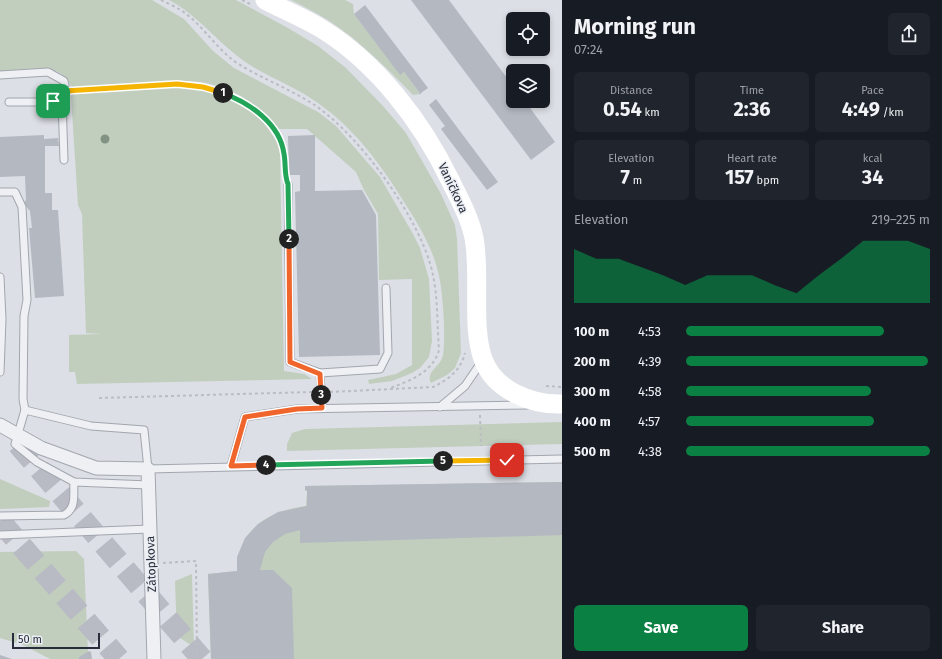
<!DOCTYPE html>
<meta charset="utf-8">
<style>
:root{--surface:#171b24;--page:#20242c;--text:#f1f3f6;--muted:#9ea1a6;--accent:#0b8043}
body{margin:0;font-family:"Fira Sans",sans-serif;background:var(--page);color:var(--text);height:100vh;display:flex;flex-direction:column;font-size:15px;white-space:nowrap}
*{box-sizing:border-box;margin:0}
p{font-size:13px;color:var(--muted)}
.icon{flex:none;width:22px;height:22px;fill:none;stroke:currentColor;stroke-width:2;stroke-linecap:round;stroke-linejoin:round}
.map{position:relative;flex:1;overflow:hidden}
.drawer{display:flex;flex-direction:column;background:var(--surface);width:380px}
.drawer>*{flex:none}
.buttons{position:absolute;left:506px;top:12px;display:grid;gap:8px}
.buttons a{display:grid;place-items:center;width:44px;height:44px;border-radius:6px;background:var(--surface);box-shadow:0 2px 6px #0003;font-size:20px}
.scale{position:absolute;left:12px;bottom:10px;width:88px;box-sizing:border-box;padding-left:4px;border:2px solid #272d3a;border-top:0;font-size:11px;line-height:14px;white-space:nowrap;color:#272d3a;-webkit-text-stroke:3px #ebeef3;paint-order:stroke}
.pin{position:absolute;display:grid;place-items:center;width:34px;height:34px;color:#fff;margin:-17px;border-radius:8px;box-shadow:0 2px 6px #0006}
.km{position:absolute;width:20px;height:20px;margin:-10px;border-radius:50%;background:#222;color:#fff;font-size:11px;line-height:20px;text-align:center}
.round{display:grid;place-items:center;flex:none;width:42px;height:42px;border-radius:6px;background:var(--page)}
.head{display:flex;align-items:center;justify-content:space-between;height:68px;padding:0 12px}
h1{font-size:22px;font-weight:700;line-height:30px}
.stats{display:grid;grid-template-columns:repeat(3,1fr);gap:6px;height:68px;padding:4px 12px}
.stats div{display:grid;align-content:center;border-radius:6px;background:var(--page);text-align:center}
.stats b{font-size:20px;font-weight:700}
.stats small{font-size:11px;font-weight:400}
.stats p{font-size:11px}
.chart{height:112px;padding:8px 12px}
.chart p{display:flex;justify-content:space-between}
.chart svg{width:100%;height:72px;margin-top:4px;fill:var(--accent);opacity:.7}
.button{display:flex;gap:8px;margin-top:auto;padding:8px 12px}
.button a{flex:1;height:46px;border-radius:6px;background:var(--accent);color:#fff;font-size:16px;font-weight:700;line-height:46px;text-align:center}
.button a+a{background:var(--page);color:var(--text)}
ul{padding:0 12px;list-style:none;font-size:13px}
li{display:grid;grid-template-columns:64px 48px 1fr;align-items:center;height:30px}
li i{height:10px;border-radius:5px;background:var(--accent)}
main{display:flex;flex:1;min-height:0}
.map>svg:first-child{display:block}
.green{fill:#c1cebe}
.building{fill:#b4b8c1}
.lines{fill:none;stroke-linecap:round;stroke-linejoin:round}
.trunk-tunnel{stroke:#b8bbc3;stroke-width:22;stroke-dasharray:22 11;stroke-linecap:butt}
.service-casing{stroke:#a2a6ae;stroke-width:9}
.minor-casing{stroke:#a2a6ae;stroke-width:15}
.path{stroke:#babdc4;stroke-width:2;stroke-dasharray:3 3;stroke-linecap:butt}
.service{stroke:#eef0f4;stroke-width:7}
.minor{stroke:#eef0f4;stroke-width:13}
.secondary{stroke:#fff;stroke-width:19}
.tree{fill:#829384}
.split-1-casing{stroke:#fff;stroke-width:8}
.split-2-casing{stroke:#fff;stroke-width:8}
.split-3-casing{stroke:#fff;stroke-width:8}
.split-4-casing{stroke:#fff;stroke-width:8}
.split-5-casing{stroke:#fff;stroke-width:8}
.split-6-casing{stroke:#fff;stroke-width:8}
.split-1{stroke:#f5b400;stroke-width:5}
.split-2{stroke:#22a559;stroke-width:5}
.split-3{stroke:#f0652b;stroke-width:5}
.split-4{stroke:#f0652b;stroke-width:5}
.split-5{stroke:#22a559;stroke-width:5}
.split-6{stroke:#f5b400;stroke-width:5}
.labels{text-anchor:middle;stroke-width:3;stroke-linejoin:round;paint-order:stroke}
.street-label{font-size:12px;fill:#272d3a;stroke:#ebeef3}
</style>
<main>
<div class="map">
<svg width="562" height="659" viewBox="0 0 562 659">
<rect width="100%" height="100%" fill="#dcdfe5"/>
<g class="green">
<path d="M0 0H152L184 19 213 51 234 68 318 112 336 126 380 177 413 234 420 248 429 279 432 341 429 357 420 368 412 373 392 381 369 384 368 380 396 374 412 365V279L379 280 378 214 364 190 356 172 307 129H275C259 101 222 82 190 81 173 81 157 83 140 84 118 85 95 87 73 88 69 83 66 77 60 73 49 66 13 69 0 73Z"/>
<path d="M169 0H236L288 28 318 46 346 68 383 106 406 133 441 194 455 225 457 239 461 353 455 368 447 375 431 383C425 371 441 367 443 355 446 338 443 293 439 276 434 251 420 227 406 205 382 166 356 130 318 103 295 86 267 77 244 61 217 42 198 15 169 0Z"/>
<path d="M291 0H345L353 4 354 14 400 74 404 72 420 94 413 95C387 68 353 34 321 16 311 10 301 5 291 0Z"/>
<polygon points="176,87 207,90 222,95 253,111 259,116 278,143 280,154 284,371 304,374 312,379 77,384 75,372 69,372 69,335 101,334 86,333 82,214 78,205 71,96 74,92"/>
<polygon points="562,422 562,444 287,451 287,444 292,433 305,429"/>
<polygon points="0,479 50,501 49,507 0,509"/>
<path d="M562 482V659H211L208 574 237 571C238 529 268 511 306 506L307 491 305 486Z"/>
<polygon points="76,551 84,559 88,652 79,657 79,659 50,659 23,645 0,638 0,552"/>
<polygon points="192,574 194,647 177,636 175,581"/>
</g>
<g class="building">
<polygon points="411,0 449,0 513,86 513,101 525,101 555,142 531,160"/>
<polygon points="365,5 428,88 421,93 421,95 404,72 400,75 354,14"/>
<polygon points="436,99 498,182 487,190 441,129 445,126 429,105"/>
<polygon points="44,135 44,139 58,138 59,146 45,146 45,193 52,193 52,210 58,210 64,296 35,298 29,228 32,228 30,211 23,203 26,200 25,176 0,177 0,137"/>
<polygon points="315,135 315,191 362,190 376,215 380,355 299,357 295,192 300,191 300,175 289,175 288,136"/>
<polygon points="562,482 562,535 300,543 300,530 285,534 273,542 265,552 260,570 273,570 292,588 294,659 211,659 208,574 237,571 237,557 245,538 258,524 278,512 307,506 307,491 305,490 305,486"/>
<polygon points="89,651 91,652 92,659 79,659 79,657"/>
<polygon points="0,655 12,659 0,659"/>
</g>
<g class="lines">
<g class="trunk-tunnel">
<polyline points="18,444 202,659"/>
<polyline points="0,521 119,659"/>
</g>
<defs>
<g id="service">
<polyline points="0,75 48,72 64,81 65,85 62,99 64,160"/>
<polyline points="9,102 47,102 62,99"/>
<polyline points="288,184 290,362 320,373"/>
<polyline points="0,192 15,192 22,207 27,300 24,316 23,399 25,410"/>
<polyline points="0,277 2,319 0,372"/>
<polyline points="440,407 465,386 482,361"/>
<polyline points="322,408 320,373 380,369 388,353 386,288"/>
<polyline points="231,466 245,417 297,409 527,405"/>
<polyline points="149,485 74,482 37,462 15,444 25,410 91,426 144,430 148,469 562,459"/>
<path d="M0 516 64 515C77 508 73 495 74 482"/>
<polyline points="0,535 150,529"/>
</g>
<polyline id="minor" points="0,425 41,448 96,468 148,469 154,659"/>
</defs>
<use href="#service" class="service-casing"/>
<use href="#minor" class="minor-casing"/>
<g class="path">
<path d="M161 0C167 3 174 6 179 9 202 23 215 48 237 63 262 79 291 89 316 106 361 137 422 221 433 275 438 299 437 325 439 350 433 372 410 381 390 388"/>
<polyline points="242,0 250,4"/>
<path d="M73 91 177 84C217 86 263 102 281 142 286 152 285 165 285 175"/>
<polyline points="546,386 562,387"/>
<path d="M330 392 433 387C448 380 461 370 465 353"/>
<polyline points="99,398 312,392"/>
<polyline points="480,415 481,446"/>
<polyline points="163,563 196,561 197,659"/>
</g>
<use href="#service" class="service"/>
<use href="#minor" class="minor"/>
<path class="secondary" d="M265 0C284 10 304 18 322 29 377 63 422 122 450 180 459 198 470 218 474 238 481 275 471 326 483 359 494 390 531 405 562 404"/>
</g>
<circle class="tree" cx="105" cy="139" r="4.5"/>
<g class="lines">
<defs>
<polyline id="split-1" points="53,101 62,99 65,91 177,84 203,87 223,93"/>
<path id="split-2" d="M223 93C249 103 280 123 284 154 286 164 284 175 288 184L289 239"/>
<polyline id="split-3" points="289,239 290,362 320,374 321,395"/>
<polyline id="split-4" points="266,465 231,466 245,417 297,409 322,408 321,395"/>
<polyline id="split-5" points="266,465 443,461"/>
<polyline id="split-6" points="443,461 507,460"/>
</defs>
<use href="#split-1" class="split-1-casing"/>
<use href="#split-2" class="split-2-casing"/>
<use href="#split-3" class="split-3-casing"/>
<use href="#split-4" class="split-4-casing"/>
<use href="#split-5" class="split-5-casing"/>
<use href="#split-6" class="split-6-casing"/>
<use href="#split-1" class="split-1"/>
<use href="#split-2" class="split-2"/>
<use href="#split-3" class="split-3"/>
<use href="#split-4" class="split-4"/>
<use href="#split-5" class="split-5"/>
<use href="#split-6" class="split-6"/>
</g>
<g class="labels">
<g class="street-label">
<text transform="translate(453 188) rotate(65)" y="4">Vaníčkova</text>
<text transform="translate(151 564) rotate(-92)" y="4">Zátopkova</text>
</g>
</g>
</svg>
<div class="buttons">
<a><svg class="icon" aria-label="locate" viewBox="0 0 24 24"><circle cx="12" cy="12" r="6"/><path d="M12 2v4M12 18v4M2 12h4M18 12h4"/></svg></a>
<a><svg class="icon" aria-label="layers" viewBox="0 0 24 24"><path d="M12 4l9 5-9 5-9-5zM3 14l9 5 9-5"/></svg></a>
</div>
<div class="scale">50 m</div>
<div class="pin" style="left:53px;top:101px;background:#1e9e55"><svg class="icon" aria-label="arrive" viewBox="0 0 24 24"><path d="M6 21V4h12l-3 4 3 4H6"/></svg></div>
<div class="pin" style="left:507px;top:460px;background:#d93025"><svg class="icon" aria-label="check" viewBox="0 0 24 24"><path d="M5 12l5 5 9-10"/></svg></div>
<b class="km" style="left:223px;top:93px">1</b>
<b class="km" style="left:289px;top:239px">2</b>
<b class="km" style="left:321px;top:395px">3</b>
<b class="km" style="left:266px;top:465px">4</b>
<b class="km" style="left:443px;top:461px">5</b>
</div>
<section class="drawer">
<div class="head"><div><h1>Morning run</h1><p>07:24</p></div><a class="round"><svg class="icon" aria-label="share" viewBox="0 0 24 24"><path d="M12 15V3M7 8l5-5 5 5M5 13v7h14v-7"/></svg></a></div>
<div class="stats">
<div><p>Distance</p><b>0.54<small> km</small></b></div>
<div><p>Time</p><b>2:36</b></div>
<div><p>Pace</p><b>4:49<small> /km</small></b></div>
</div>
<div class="stats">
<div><p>Elevation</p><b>7<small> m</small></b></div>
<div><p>Heart rate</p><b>157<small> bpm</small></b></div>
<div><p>kcal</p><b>34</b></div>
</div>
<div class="chart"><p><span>Elevation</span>219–225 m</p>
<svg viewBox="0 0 160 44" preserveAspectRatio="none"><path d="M0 44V11L10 17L20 17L30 22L40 27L50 33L60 27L70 27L80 27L90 33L100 38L110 27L120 17L130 6L140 6L150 6L160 11V44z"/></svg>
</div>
<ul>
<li><b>100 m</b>4:53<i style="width:81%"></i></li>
<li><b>200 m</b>4:39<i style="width:99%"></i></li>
<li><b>300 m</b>4:58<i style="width:76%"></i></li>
<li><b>400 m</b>4:57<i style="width:77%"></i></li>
<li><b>500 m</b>4:38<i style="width:100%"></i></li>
</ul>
<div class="button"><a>Save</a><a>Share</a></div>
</section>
</main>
